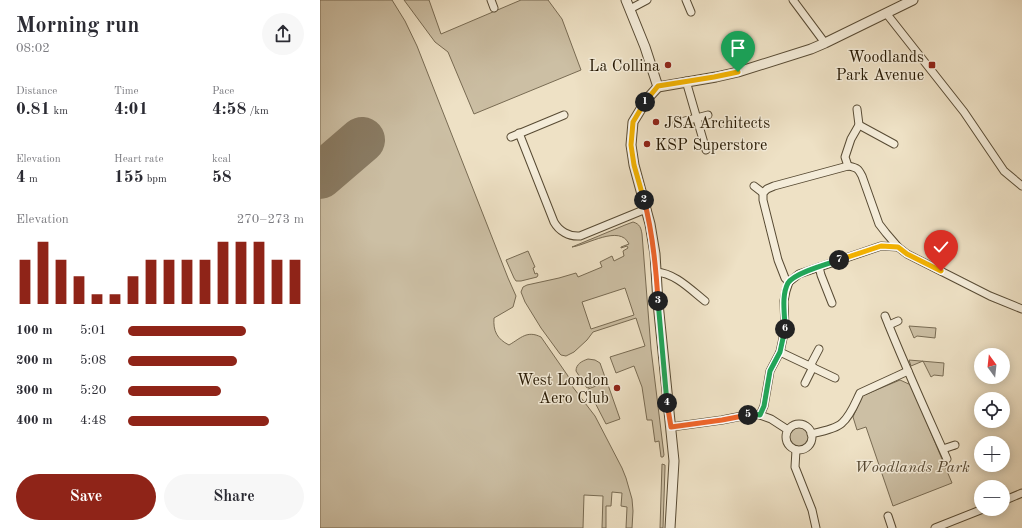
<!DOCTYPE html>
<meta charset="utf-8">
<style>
:root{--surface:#fff;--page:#f7f7f7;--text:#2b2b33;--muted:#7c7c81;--accent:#8f2418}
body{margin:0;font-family:"Old Standard TT",serif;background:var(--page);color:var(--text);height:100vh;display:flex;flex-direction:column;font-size:15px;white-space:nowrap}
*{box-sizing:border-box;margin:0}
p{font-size:13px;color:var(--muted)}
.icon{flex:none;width:22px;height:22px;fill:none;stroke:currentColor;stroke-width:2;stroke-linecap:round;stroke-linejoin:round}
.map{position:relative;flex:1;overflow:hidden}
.drawer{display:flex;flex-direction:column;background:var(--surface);width:320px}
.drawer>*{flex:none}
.needle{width:26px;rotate:345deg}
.buttons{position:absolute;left:654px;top:348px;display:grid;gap:8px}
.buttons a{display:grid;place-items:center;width:36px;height:36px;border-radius:50%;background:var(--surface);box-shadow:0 2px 10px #0003;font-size:20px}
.pin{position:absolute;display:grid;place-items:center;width:34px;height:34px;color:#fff;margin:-41px -17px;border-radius:50% 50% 50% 0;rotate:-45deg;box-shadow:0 0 4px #0007}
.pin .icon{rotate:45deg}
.km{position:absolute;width:20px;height:20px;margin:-10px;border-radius:50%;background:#222;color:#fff;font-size:11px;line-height:20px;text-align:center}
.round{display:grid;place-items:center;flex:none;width:42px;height:42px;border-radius:21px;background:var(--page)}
.summary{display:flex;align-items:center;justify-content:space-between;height:68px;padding:0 16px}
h1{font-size:22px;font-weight:600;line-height:30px}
.metrics{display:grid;grid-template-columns:repeat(3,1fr);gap:6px;height:68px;padding:4px 16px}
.metrics div{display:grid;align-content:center}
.metrics b{font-size:17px;font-weight:600}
.metrics small{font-size:11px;font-weight:400}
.metrics p{font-size:11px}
.chart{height:112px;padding:8px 16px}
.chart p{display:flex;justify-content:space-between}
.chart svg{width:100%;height:72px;margin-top:4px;stroke:var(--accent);stroke-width:6}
.primary-button{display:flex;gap:8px;margin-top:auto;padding:8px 16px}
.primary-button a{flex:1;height:46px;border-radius:24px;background:var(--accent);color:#fff;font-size:16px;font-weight:600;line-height:46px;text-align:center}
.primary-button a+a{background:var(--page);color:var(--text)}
ul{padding:0 16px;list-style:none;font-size:13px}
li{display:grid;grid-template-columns:64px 48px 1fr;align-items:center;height:30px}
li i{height:10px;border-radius:5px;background:var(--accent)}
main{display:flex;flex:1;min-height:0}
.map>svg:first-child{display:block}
.green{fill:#ccbfa4;stroke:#786b53;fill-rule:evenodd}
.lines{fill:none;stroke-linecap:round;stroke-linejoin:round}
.runway{stroke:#8a7c64;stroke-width:46}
.minor-casing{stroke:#574a33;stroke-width:9}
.tertiary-casing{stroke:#574a33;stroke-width:11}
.minor{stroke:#f4ecd9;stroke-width:7}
.tertiary{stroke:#f4ecd9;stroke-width:9}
.split-1-casing{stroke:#fff;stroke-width:8}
.split-2-casing{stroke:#fff;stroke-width:8}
.split-3-casing{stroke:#fff;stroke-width:8}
.split-4-casing{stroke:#fff;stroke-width:8}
.split-5-casing{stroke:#fff;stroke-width:8}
.split-6-casing{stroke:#fff;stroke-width:8}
.split-7-casing{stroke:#fff;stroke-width:8}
.split-8-casing{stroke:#fff;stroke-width:8}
.split-1{stroke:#f5b400;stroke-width:5}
.split-2{stroke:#f5b400;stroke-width:5}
.split-3{stroke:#f0652b;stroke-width:5}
.split-4{stroke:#22a559;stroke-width:5}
.split-5{stroke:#f0652b;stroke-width:5}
.split-6{stroke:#22a559;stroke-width:5}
.split-7{stroke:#22a559;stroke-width:5}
.split-8{stroke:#f5b400;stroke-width:5}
.poi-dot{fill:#8f2418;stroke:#f4ecd9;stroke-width:1.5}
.labels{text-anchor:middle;stroke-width:3;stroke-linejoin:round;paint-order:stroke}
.poi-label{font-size:16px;fill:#251702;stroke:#f4ecd9;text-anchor:end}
.park-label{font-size:16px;font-style:italic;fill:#574933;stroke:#f4ecd9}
</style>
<main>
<section class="drawer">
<div class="summary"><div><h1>Morning run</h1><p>08:02</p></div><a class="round"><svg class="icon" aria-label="share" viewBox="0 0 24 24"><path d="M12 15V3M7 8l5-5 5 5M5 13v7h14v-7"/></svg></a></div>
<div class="metrics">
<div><p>Distance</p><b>0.81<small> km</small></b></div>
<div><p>Time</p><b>4:01</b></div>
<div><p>Pace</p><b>4:58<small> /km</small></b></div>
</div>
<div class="metrics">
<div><p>Elevation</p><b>4<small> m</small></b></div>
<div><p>Heart rate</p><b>155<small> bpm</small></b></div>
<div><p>kcal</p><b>58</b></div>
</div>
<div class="chart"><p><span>Elevation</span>270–273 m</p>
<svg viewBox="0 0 160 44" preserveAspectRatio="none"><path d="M5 44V17M15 44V6M25 44V17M35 44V27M45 44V38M55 44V38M65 44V27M75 44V17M85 44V17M95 44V17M105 44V17M115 44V6M125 44V6M135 44V6M145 44V17M155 44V17"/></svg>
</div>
<ul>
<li><b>100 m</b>5:01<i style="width:67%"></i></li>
<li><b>200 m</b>5:08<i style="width:62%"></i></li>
<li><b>300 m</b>5:20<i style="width:53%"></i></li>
<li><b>400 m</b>4:48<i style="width:80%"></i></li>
</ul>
<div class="primary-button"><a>Save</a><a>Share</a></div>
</section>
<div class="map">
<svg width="702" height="528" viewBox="0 0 702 528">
<rect width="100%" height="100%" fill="#eee1c5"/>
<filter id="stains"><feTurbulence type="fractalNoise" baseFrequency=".005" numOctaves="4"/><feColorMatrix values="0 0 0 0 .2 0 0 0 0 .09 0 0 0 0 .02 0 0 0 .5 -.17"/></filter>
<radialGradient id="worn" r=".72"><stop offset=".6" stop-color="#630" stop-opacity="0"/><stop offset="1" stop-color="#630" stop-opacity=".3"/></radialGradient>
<g class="green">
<path d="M0 0H72L85 21 97 46 188 278 196 296 193 307 174 318C173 331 177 339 189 345 201 338 207 330 221 337L248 376 252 386 275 416 302 468 306 478 312 499 313 511 312 528H306L307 507 301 506 302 493 292 492 291 506H286V528H282L283 496 264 495 263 528H0Z"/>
<polygon points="84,0 109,0 121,34 201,0 228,0 242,19 261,70 154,114 128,52 115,42"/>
<path d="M313 222C320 224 321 228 322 234L331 349 344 455 343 457H341L339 441 335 442 332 420H327L322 387 314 366 296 373 290 357 325 346 316 318 273 332 267 340 254 352 246 356 241 355 240 354 221 328 205 302 201 292 203 287 207 285 239 278 256 273 258 277 282 267 280 262 292 256 294 261 304 256 303 251 308 248 307 246 301 248V247L309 244C300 224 267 245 252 247L305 225ZM305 288 314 315 271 329 262 302Z"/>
<polygon points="208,251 215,267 213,268 215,274 217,273 218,275 217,277 201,281 196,281 194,278 186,260"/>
<polygon points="589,326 616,328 615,338 597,336 594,338"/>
<path d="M268 359 275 360 280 363 286 380 267 388 256 371C256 364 262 361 268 359Z"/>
<polygon points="589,360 624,363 623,376 614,375 611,377 603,361 591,366"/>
<polygon points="580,380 591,385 632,483 573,506 546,427 537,430 533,417 542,396"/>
<polygon points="287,382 300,419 286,424 268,389"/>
<circle cx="479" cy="437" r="10"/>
<polygon points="342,464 345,465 345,468 343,528 340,528"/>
</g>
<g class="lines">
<polyline class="runway" points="0,176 42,140"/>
<defs>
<g id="minor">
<polyline points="171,0 174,8"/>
<polyline points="366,0 371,12"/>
<polyline points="473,0 505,43"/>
<polyline points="310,9 327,0"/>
<polyline points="566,13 644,112 684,171 702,186"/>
<polyline points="366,81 386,150"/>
<polyline points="357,123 388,115"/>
<polyline points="539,125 574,144"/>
<path d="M199 133 234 222C239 231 249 237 260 236L321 211 327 210"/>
<polyline points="191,137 244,115"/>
<polyline points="528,166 525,157 531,139 539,125 537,109"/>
<polyline points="434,186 443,193"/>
<polyline points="499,267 501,275 512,303"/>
<path d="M336 272C355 273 371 290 385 301"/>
<path d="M469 282 465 278 458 260 443 200V193L447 189 454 186 528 166C537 168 538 168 542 176L559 224 566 233 578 247"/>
<path d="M565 316C584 364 606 412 627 459"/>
<polyline points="569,325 578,321"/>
<polyline points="460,352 515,378"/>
<polyline points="490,366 499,349"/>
<polyline points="485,383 493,367"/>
<polyline points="440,415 444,406 450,371 460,352 465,329 464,301 466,291 469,282 479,274 561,246 578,247 587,254 670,296 702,309"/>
<circle cx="479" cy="437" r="13"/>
<polyline points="351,427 402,420 432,414 440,415 451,419 468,430"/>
<path d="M491 434C500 432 516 429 522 423 531 415 535 403 540 393L588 371"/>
<polyline points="623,449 635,445"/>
<polyline points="476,450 475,467 492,510 496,528"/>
<polyline points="683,501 702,493"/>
<polyline points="568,516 572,528"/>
<polyline points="615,528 663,509"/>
</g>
<g id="tertiary">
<polyline points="306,0 325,47 338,87"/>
<polyline points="338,87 327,99 313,122 311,145 314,165 330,224 335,254 338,303 354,461 350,528"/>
<polyline points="338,87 396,77 418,72 491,49 505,43 593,0"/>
</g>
</defs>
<use href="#minor" class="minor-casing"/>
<use href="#tertiary" class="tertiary-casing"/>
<use href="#minor" class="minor"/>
<use href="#tertiary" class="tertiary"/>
</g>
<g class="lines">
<defs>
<polyline id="split-1" points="325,102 338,86 394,77 418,72"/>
<polyline id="split-2" points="324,200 314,165 311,145 313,122 325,102"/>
<path id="split-3" d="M324 200C333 233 336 267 338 301"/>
<polyline id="split-4" points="338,301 347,403"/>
<polyline id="split-5" points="347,403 351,427 402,420 428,415"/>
<polyline id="split-6" points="428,415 432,414 440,415 444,406 450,371 460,352 465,329"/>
<path id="split-7" d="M465 329C465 315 461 296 468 283 474 273 507 264 519 260"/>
<polyline id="split-8" points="519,260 561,246 578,247 587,254 621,271"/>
</defs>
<use href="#split-1" class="split-1-casing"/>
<use href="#split-2" class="split-2-casing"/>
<use href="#split-3" class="split-3-casing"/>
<use href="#split-4" class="split-4-casing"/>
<use href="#split-5" class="split-5-casing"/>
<use href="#split-6" class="split-6-casing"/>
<use href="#split-7" class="split-7-casing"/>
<use href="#split-8" class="split-8-casing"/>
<use href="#split-1" class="split-1"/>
<use href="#split-2" class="split-2"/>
<use href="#split-3" class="split-3"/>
<use href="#split-4" class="split-4"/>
<use href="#split-5" class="split-5"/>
<use href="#split-6" class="split-6"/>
<use href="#split-7" class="split-7"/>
<use href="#split-8" class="split-8"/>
</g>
<g class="poi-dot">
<circle cx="348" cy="65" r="4"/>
<rect x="608" y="61" width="8" height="8" rx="2"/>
<circle cx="336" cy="122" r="4"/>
<circle cx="327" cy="144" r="4"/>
<circle cx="297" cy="388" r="4"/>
</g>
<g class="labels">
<g class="poi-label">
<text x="604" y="62">Woodlands<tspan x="604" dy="18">Park Avenue</tspan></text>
<text x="340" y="71">La Collina</text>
<text x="344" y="128" text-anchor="start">JSA Architects</text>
<text x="335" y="150" text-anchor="start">KSP Superstore</text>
<text x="289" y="385">West London<tspan x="289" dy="18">Aero Club</tspan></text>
</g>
<g class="park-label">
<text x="592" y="472">Woodlands Park</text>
</g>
</g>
<rect width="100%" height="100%" filter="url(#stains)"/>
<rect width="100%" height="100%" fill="url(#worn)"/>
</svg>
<div class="buttons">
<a><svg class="needle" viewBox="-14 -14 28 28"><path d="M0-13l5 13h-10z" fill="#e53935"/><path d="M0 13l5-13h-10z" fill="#7c7c81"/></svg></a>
<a><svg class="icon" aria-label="locate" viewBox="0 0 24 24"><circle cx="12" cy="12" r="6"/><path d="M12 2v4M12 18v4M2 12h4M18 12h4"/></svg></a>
<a>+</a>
<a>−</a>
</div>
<div class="pin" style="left:418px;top:72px;background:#1e9e55"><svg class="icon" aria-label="arrive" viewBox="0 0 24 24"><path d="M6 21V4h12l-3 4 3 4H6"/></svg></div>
<div class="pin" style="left:621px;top:271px;background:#d93025"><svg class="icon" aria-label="check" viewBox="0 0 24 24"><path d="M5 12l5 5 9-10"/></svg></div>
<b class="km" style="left:325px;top:102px">1</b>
<b class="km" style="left:324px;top:200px">2</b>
<b class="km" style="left:338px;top:301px">3</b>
<b class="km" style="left:347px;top:403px">4</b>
<b class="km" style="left:428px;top:415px">5</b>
<b class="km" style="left:465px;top:329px">6</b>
<b class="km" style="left:519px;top:260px">7</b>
</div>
</main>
